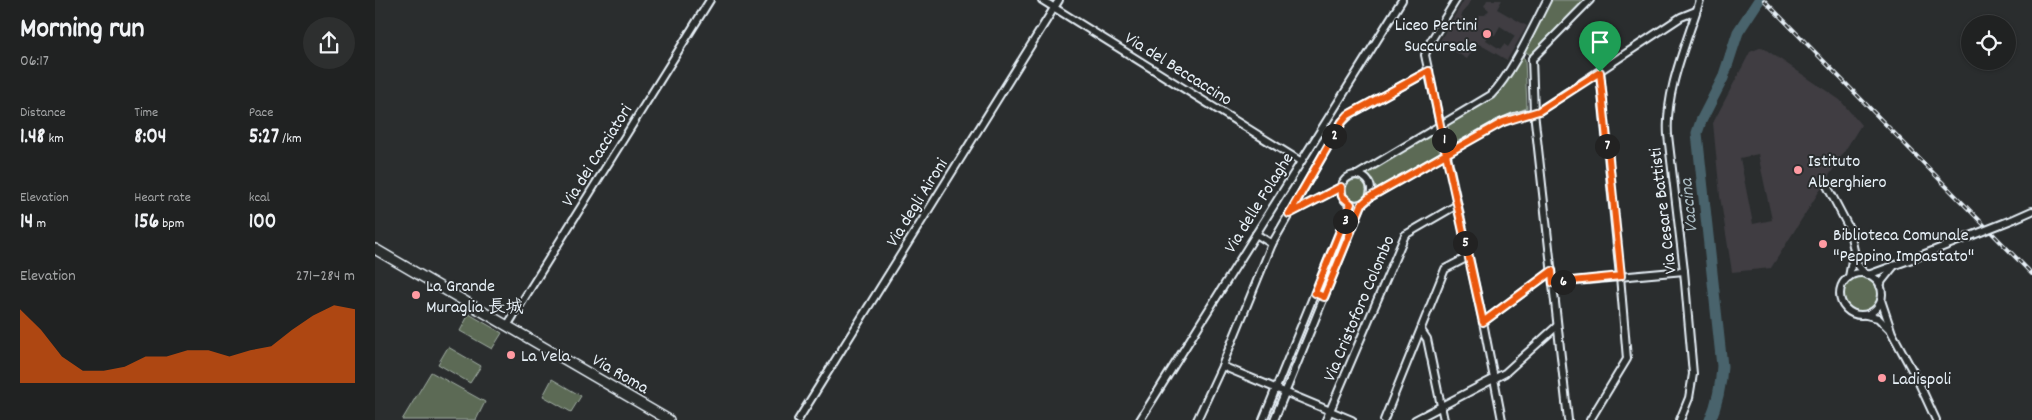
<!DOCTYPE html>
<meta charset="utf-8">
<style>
:root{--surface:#202222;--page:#2d2f2f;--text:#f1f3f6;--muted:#a2a4a5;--line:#3d3f40;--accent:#ea580c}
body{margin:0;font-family:Dekko,"LXGW WenKai TC",sans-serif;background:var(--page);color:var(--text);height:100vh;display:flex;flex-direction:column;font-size:19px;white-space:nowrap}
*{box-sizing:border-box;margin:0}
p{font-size:16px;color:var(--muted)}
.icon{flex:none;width:28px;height:28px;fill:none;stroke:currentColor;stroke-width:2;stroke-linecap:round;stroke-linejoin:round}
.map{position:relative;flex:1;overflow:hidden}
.details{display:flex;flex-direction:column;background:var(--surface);width:375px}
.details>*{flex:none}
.fabs{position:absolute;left:1586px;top:15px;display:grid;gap:10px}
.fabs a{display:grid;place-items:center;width:55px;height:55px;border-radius:50%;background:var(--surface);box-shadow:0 1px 4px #0004,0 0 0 1px var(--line);font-size:25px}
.pin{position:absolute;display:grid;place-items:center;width:42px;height:42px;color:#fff;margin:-51px -21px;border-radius:50% 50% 50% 0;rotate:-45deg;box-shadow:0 0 5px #0007}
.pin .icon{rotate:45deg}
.km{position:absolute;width:25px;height:25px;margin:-12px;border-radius:50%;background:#222;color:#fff;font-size:14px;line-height:25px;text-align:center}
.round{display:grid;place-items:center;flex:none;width:52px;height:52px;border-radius:26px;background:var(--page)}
.summary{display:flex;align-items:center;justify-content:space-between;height:85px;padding:0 20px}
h1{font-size:28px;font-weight:700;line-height:38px}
.stats{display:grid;grid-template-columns:repeat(3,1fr);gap:8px;height:85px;padding:5px 20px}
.stats div{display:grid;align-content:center}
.stats b{font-size:21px;font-weight:700}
.stats small{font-size:14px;font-weight:400}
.stats p{font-size:14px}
.chart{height:140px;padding:10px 20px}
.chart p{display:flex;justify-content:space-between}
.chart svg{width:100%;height:90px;margin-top:5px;fill:var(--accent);opacity:.7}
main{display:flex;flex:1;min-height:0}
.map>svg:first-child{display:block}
.built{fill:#3f3d42;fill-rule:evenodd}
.green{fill:#5c6b54;stroke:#a2aea6}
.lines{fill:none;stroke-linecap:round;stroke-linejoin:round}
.river{stroke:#48646c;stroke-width:11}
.minor-casing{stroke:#e8f1f8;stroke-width:10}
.tertiary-casing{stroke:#e8f1f8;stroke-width:12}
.minor{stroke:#2a2d2e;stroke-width:6}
.tertiary{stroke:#2a2d2e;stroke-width:9}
.rail-casing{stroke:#e8f1f8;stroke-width:4}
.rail{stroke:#2a2d2e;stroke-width:2;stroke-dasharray:5.5;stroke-linecap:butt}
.minor-bridge-casing{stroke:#e8f1f8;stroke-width:10;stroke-linecap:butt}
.minor-bridge{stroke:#2a2d2e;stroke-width:6}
.route-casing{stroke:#fff;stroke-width:10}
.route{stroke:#ea580c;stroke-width:6}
.poi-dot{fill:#ff9aa2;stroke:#2a2d2e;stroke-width:2}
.labels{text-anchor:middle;stroke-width:4;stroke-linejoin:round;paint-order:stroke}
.poi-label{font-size:18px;fill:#e8f1f8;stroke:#2a2d2e;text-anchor:start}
.street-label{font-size:18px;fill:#e8f1f8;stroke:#2a2d2e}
.water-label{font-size:19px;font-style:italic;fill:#a8b9c0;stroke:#2a2d2e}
</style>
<main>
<section class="details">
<div class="summary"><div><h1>Morning run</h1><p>06:17</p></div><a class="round"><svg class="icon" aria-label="share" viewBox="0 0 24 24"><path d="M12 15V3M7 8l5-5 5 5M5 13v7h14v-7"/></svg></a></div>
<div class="stats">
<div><p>Distance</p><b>1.48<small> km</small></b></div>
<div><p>Time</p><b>8:04</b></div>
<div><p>Pace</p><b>5:27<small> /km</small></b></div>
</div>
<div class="stats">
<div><p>Elevation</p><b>14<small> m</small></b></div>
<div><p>Heart rate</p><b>156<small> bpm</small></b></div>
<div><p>kcal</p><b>100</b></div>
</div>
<div class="chart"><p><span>Elevation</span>271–284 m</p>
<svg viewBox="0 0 160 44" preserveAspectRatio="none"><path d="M0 44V8L10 18L20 31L30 38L40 38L50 36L60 31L70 31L80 28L90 28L100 31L110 28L120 26L130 18L140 11L150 6L160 8V44z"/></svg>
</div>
</section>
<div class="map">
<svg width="1657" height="420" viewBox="0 0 1657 420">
<rect width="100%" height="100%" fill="#2a2d2e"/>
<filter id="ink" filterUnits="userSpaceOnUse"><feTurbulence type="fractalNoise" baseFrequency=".02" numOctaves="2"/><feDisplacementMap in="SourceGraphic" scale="10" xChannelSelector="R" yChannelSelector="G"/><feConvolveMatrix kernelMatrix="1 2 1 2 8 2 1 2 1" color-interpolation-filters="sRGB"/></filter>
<g filter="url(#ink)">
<g class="built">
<path d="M1089 0H1096L1086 16 1098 25 1105 15H1110L1114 10 1109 6 1112 0H1127L1122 9 1152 26 1132 60 1102 43 1092 59 1064 42ZM1125 26 1140 36 1133 47 1129 44 1125 49 1111 40 1114 35H1120Z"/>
<path d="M1387 47 1465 100 1486 125 1396 268 1357 272 1345 196 1338 123 1375 52ZM1383 154 1397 220 1378 224 1365 158Z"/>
</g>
<g class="green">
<polygon points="1175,0 1212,0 1157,56 1148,50"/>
<polygon points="1146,57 1150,59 1152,108 1123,119 1076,145 1073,125 1117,98"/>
<polygon points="1060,132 1065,154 1000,191 998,181 989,174"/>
<circle cx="981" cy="190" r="10"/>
<circle cx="1486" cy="294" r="17"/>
<polygon points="94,314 127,333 117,349 85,331"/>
<polygon points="73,347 106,366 95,383 63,364"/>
<polygon points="56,372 110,402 101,420 27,420"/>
<polygon points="177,379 206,396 196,412 168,396"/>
</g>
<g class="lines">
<path class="river" d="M1335 420C1343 402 1346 386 1347 366L1322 133 1326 121 1348 78 1363 32 1384 0"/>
<defs>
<g id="minor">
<polyline points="667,0 925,161"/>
<polyline points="1081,0 1054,44 1050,55 1108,322 1127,420"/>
<polyline points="1157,59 1159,112 1193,420"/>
<polyline points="1157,59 1215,0"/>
<circle cx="981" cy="190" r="15"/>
<path d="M982 175 1116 95C1137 74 1158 27 1172 0"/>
<polyline points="1451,184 1474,228 1482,264 1490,274"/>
<polyline points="995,197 1123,124 1139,117 1164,111 1306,17 1321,11"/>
<polyline points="915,213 966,187"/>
<polyline points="1639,219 1657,211"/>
<polyline points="881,234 897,244"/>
<circle cx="1486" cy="294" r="21"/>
<polyline points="1493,275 1537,259"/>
<polyline points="1474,277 1478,255"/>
<polyline points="1178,283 1309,271"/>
<polyline points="1505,286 1507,281 1519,266"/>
<polyline points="1506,300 1517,333 1543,381 1561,420"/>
<polyline points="1491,315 1503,318 1515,330"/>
<polyline points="1108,322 1177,271"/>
<polyline points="132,326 335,0"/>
<polyline points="1046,330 1052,339 1069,420"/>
<polyline points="847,366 977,420"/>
<polyline points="423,420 684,0"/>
<polyline points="765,420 1027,0"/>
<polyline points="822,420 847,366 897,244 967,122 977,113 1054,71"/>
<polyline points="888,420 976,204"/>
<polyline points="899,420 987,204"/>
<polyline points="951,420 1030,235 1082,205"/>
<polyline points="1009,420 1070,269 1093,257"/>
<polyline points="1040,420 1130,373 1182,326"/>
<polyline points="1215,420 1252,359 1245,276 1225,72"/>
<path d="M1305 420 1314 398 1318 374 1309 271 1293 135C1290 89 1312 43 1325 0"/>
</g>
<polyline id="tertiary" points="0,249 294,420"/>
</defs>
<use href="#minor" class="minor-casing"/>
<use href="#tertiary" class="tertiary-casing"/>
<use href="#minor" class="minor"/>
<use href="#tertiary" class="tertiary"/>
<defs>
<polyline id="rail" points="1389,0 1657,274"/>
</defs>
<use href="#rail" class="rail-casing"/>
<use href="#rail" class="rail"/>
<defs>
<polyline id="minor-bridge" points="1537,259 1639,219"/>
</defs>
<use href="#minor-bridge" class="minor-bridge-casing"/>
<use href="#minor-bridge" class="minor-bridge"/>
</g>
</g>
<g class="lines" filter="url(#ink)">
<defs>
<polyline id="route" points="1225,72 1164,111 1128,122 1071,154 1054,71 973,115 967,122 914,214 966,187 967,196 976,204 940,293 949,297 987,204 995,197 1071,154 1108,322 1177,271 1178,283 1246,276 1225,72"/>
</defs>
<use href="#route" class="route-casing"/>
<use href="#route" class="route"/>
</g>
<g class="poi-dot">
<circle cx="1112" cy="34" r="5"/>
<circle cx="1423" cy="170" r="5"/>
<circle cx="1448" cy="244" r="5"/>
<circle cx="41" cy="295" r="5"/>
<circle cx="136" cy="355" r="5"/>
<circle cx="1507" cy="378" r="5"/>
</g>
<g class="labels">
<g class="poi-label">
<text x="1102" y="30" text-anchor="end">Liceo Pertini<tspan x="1102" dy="21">Succursale</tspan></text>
<text x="1433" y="166">Istituto<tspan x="1433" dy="21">Alberghiero</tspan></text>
<text x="1458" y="240">Biblioteca Comunale<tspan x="1458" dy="21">"Peppino Impastato"</tspan></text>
<text x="51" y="291">La Grande<tspan x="51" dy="21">Muraglia 長城</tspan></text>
<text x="146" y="361">La Vela</text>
<text x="1517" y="384">Ladispoli</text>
</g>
<g class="street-label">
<text transform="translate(804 68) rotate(32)" y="6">Via del Beccaccino</text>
<text transform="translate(221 155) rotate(-58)" y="6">Via dei Cacciatori</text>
<text transform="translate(541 202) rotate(-58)" y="6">Via degli Aironi</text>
<text transform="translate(883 202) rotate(-58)" y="6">Via delle Folaghe</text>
<text transform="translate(1287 211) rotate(-97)" y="6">Via Cesare Battisti</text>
<text transform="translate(983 308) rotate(-67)" y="6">Via Cristoforo Colombo</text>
<text transform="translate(246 373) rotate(30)" y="6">Via Roma</text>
</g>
<g class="water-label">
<text transform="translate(1312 206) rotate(-96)" y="7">Vaccina</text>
</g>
</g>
</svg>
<div class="fabs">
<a><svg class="icon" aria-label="locate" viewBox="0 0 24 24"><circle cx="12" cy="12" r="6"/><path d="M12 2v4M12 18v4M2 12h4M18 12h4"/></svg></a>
</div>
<div class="pin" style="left:1225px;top:72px;background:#1e9e55"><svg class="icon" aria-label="arrive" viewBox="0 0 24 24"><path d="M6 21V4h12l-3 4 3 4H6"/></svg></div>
<b class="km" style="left:1069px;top:140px">1</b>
<b class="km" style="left:959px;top:136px">2</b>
<b class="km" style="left:970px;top:221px">3</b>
<b class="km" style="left:1090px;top:243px">5</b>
<b class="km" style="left:1188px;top:282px">6</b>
<b class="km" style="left:1232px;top:146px">7</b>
</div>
</main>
